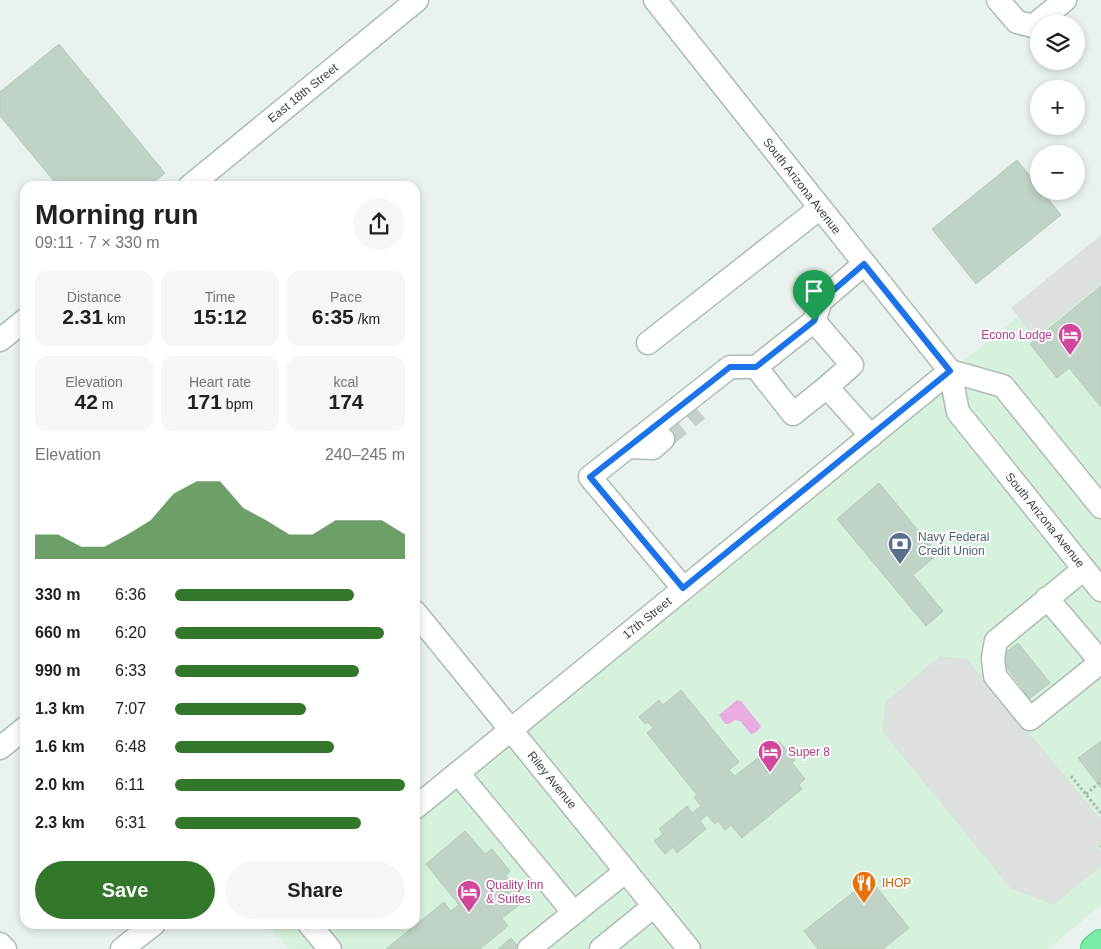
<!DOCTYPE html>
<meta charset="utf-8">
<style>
:root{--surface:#fff;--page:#f6f6f6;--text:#202124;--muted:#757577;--accent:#32772a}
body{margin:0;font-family:Helvetica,sans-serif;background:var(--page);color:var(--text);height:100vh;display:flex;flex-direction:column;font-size:19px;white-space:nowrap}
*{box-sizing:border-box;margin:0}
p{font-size:16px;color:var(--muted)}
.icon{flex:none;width:28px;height:28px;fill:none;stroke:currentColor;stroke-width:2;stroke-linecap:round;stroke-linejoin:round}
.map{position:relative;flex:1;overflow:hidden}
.panel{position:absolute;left:20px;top:181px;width:400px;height:748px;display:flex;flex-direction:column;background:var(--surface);border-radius:15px;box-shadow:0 2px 8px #0003}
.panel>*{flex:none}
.controls{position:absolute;left:1030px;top:15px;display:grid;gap:10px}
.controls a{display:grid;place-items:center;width:55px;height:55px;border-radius:50%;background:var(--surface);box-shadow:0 2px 8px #0003;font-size:25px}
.pin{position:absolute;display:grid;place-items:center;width:42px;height:42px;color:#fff;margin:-51px -21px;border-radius:50% 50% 50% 0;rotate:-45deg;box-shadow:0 0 5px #0007}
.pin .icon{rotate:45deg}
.round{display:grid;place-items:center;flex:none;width:52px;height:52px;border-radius:26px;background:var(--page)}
.headline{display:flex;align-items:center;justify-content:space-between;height:85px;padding:0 15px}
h1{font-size:28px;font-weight:600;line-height:38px}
.metrics{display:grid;grid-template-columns:repeat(3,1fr);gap:8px;height:85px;padding:5px 15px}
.metrics div{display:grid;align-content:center;border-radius:12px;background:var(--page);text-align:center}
.metrics b{font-size:21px;font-weight:600}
.metrics small{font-size:14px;font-weight:400}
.metrics p{font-size:14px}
.chart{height:140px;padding:10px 15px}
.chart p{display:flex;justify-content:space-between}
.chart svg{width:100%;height:90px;margin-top:5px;fill:var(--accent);opacity:.7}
.action{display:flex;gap:10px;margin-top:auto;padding:10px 15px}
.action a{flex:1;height:58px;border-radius:30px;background:var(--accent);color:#fff;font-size:20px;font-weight:600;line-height:58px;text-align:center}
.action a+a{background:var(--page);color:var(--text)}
ul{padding:0 15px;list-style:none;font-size:16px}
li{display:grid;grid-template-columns:80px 60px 1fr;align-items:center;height:38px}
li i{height:12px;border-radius:6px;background:var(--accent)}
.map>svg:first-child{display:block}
.commercial{fill:#d6f2de}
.parking{fill:#dde1de}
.water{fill:#e8ace0}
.building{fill:#bfd3c6;stroke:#b3ccbc}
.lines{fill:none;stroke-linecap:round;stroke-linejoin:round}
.minor-tunnel{stroke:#c6cfca;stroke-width:22;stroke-dasharray:22 11;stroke-linecap:butt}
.minor-casing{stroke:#acbdb2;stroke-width:25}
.highway-casing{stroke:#4acb77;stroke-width:30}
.path{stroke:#9fbdaa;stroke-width:3;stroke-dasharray:2.5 2.5;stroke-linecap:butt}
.minor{stroke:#fff;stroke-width:22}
.highway{stroke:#79eda6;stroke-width:28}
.route-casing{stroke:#fff;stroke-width:10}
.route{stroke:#1a73e8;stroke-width:6}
.labels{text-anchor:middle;stroke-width:4;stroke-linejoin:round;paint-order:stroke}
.street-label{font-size:12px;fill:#38453c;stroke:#fff}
.hotel-label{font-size:12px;fill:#b23c85;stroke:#fff;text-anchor:start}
.service-label{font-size:12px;fill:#4e5e75;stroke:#fff;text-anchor:start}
.food-label{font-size:12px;fill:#c56008;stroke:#fff;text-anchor:start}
</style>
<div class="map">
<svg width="1101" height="949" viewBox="0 0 1101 949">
<rect width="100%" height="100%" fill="#e9f2ed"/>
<polygon class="commercial" points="1101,250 1101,905 1048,949 289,949 267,924 415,924 415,802"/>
<g class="parking">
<polygon points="1101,235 1101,284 1035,338 1011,308"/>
<polygon points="940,656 967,659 1101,819 1101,843 1097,846 1101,852 1101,866 1054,905 1011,889 882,731 885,702"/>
</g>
<path class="water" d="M737 700 741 701 761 726C760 729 755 734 751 734L740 721 735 720 729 724H725L719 715Z"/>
<g class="building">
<polygon points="59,44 165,173 149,186 58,186 0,116 0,92"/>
<polygon points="1017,160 1039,187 1039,191 1042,191 1061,215 976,284 932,229"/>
<polygon points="1101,286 1101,407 1069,368 1057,378 1030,344"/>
<polygon points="879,483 938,554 913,575 943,611 926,626 837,519"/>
<polygon points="1018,643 1050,683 1021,705 1015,697 1024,690 999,658"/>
<polygon points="681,690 739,762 729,770 735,776 779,741 795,760 792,763 805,779 799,785 802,789 742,838 731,825 725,830 718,821 715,824 707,815 700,821 706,829 677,853 673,847 665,854 654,841 663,834 659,829 687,806 692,813 701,806 694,797 697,795 647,733 653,728 648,722 645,724 639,717 659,700 663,705"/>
<polygon points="1101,741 1101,788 1078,758"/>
<polygon points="465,831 485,854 492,849 510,871 506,876 526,900 502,918 508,926 480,949 386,949 444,902 451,911 459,905 426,864"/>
<polygon points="870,879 909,928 883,949 818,949 804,931"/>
<polygon points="511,938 520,949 498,949"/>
</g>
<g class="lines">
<polyline class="minor-tunnel" points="663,439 698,410"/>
<defs>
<g id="minor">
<polyline points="655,0 950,371 958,412 1101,590"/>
<polyline points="998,0 1017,22 1033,26 1065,0"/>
<polyline points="190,186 417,0"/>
<polyline points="864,264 821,301 814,321 756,367 793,414 827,387 871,436"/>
<polyline points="814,321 852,365 827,387"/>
<polyline points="0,340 25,320"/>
<polyline points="648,343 820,208"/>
<polyline points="950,371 1003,386 1101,507"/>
<polyline points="628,447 653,448 663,439"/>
<polyline points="683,588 590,477 730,367 756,367"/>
<polyline points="1047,598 1101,662 1030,719 995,676 993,658 996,641 1084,569"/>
<polyline points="415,612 689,949"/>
<polyline points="0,748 25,728"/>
<polyline points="458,773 574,913"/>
<polyline points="415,808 950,371"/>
<polyline points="309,924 330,949"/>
<polyline points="0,944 5,949"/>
<polyline points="122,949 154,924"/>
<polyline points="529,949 626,871"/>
<polyline points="601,949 654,906"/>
</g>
<polyline id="highway" points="1095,949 1101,944"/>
</defs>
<use href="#minor" class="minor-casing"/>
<use href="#highway" class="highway-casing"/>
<g class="path">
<polyline points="1071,776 1101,813"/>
<polyline points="1086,794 1100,782"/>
<polyline points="1100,847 1101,846"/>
</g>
<use href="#minor" class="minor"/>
<use href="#highway" class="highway"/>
</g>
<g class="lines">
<defs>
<polygon id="route" points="864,264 950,371 683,588 590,477 730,367 756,367 814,321 821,301"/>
</defs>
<use href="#route" class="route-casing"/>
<use href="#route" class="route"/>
</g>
<defs>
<symbol id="hotel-pin" viewBox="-11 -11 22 30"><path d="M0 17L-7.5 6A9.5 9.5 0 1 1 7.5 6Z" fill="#d1479c" stroke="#fff"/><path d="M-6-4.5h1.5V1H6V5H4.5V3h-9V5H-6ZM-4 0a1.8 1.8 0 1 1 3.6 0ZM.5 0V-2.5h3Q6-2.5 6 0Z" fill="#fff"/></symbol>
<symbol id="bank-pin" viewBox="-11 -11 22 30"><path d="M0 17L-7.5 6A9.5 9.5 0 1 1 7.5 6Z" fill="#5c6f8a" stroke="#fff"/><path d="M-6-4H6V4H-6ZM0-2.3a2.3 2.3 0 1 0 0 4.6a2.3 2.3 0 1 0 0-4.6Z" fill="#fff"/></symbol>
<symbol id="restaurant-pin" viewBox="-11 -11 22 30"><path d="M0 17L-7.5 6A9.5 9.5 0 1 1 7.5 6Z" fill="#e8710a" stroke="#fff"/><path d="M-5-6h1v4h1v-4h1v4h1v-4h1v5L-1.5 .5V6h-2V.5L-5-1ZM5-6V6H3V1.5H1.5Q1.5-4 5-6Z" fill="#fff"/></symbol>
</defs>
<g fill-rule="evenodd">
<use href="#hotel-pin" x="1056" y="321" width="28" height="38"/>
<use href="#bank-pin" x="886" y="530" width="28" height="38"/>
<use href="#hotel-pin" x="756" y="738" width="28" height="38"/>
<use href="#restaurant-pin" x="850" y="869" width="28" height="38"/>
<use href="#hotel-pin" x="455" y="878" width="28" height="38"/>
</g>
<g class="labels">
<g class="street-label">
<text transform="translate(303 93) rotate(-39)" y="4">East 18th Street</text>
<text transform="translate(802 186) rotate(52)" y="4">South Arizona Avenue</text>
<text transform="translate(1045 520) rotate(51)" y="4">South Arizona Avenue</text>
<text transform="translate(647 618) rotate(-39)" y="4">17th Street</text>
<text transform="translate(552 780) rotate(51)" y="4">Riley Avenue</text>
</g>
<g class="hotel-label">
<text x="1052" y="339" text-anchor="end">Econo Lodge</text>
<text x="788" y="756">Super 8</text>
<text x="486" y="889">Quality Inn<tspan x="486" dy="14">&amp; Suites</tspan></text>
</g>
<g class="service-label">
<text x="918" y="541">Navy Federal<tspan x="918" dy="14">Credit Union</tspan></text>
</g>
<g class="food-label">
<text x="882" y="887">IHOP</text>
</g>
</g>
</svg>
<div class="controls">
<a><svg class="icon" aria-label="layers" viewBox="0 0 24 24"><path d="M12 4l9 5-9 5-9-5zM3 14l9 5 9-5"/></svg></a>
<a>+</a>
<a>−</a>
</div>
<div class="pin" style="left:814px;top:321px;background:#1e9e55"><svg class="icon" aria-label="arrive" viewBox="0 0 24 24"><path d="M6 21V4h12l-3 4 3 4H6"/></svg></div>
<section class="panel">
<div class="headline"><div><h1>Morning run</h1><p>09:11 · 7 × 330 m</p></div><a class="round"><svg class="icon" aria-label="share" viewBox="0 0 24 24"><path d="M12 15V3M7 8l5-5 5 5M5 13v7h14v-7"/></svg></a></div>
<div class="metrics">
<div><p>Distance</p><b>2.31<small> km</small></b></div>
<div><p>Time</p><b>15:12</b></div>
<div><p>Pace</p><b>6:35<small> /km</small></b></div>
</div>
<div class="metrics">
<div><p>Elevation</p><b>42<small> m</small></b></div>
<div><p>Heart rate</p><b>171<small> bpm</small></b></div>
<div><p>kcal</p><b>174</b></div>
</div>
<div class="chart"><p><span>Elevation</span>240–245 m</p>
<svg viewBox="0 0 160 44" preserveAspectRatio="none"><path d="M0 44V32L10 32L20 38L30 38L40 32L50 25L60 12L70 6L80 6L90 19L100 25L110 32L120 32L130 25L140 25L150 25L160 32V44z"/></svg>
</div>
<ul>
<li><b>330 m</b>6:36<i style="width:78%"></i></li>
<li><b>660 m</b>6:20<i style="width:91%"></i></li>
<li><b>990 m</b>6:33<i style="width:80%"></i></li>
<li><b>1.3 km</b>7:07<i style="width:57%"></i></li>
<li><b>1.6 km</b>6:48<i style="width:69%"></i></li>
<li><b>2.0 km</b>6:11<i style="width:100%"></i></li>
<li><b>2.3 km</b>6:31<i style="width:81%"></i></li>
</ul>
<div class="action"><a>Save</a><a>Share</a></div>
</section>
</div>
